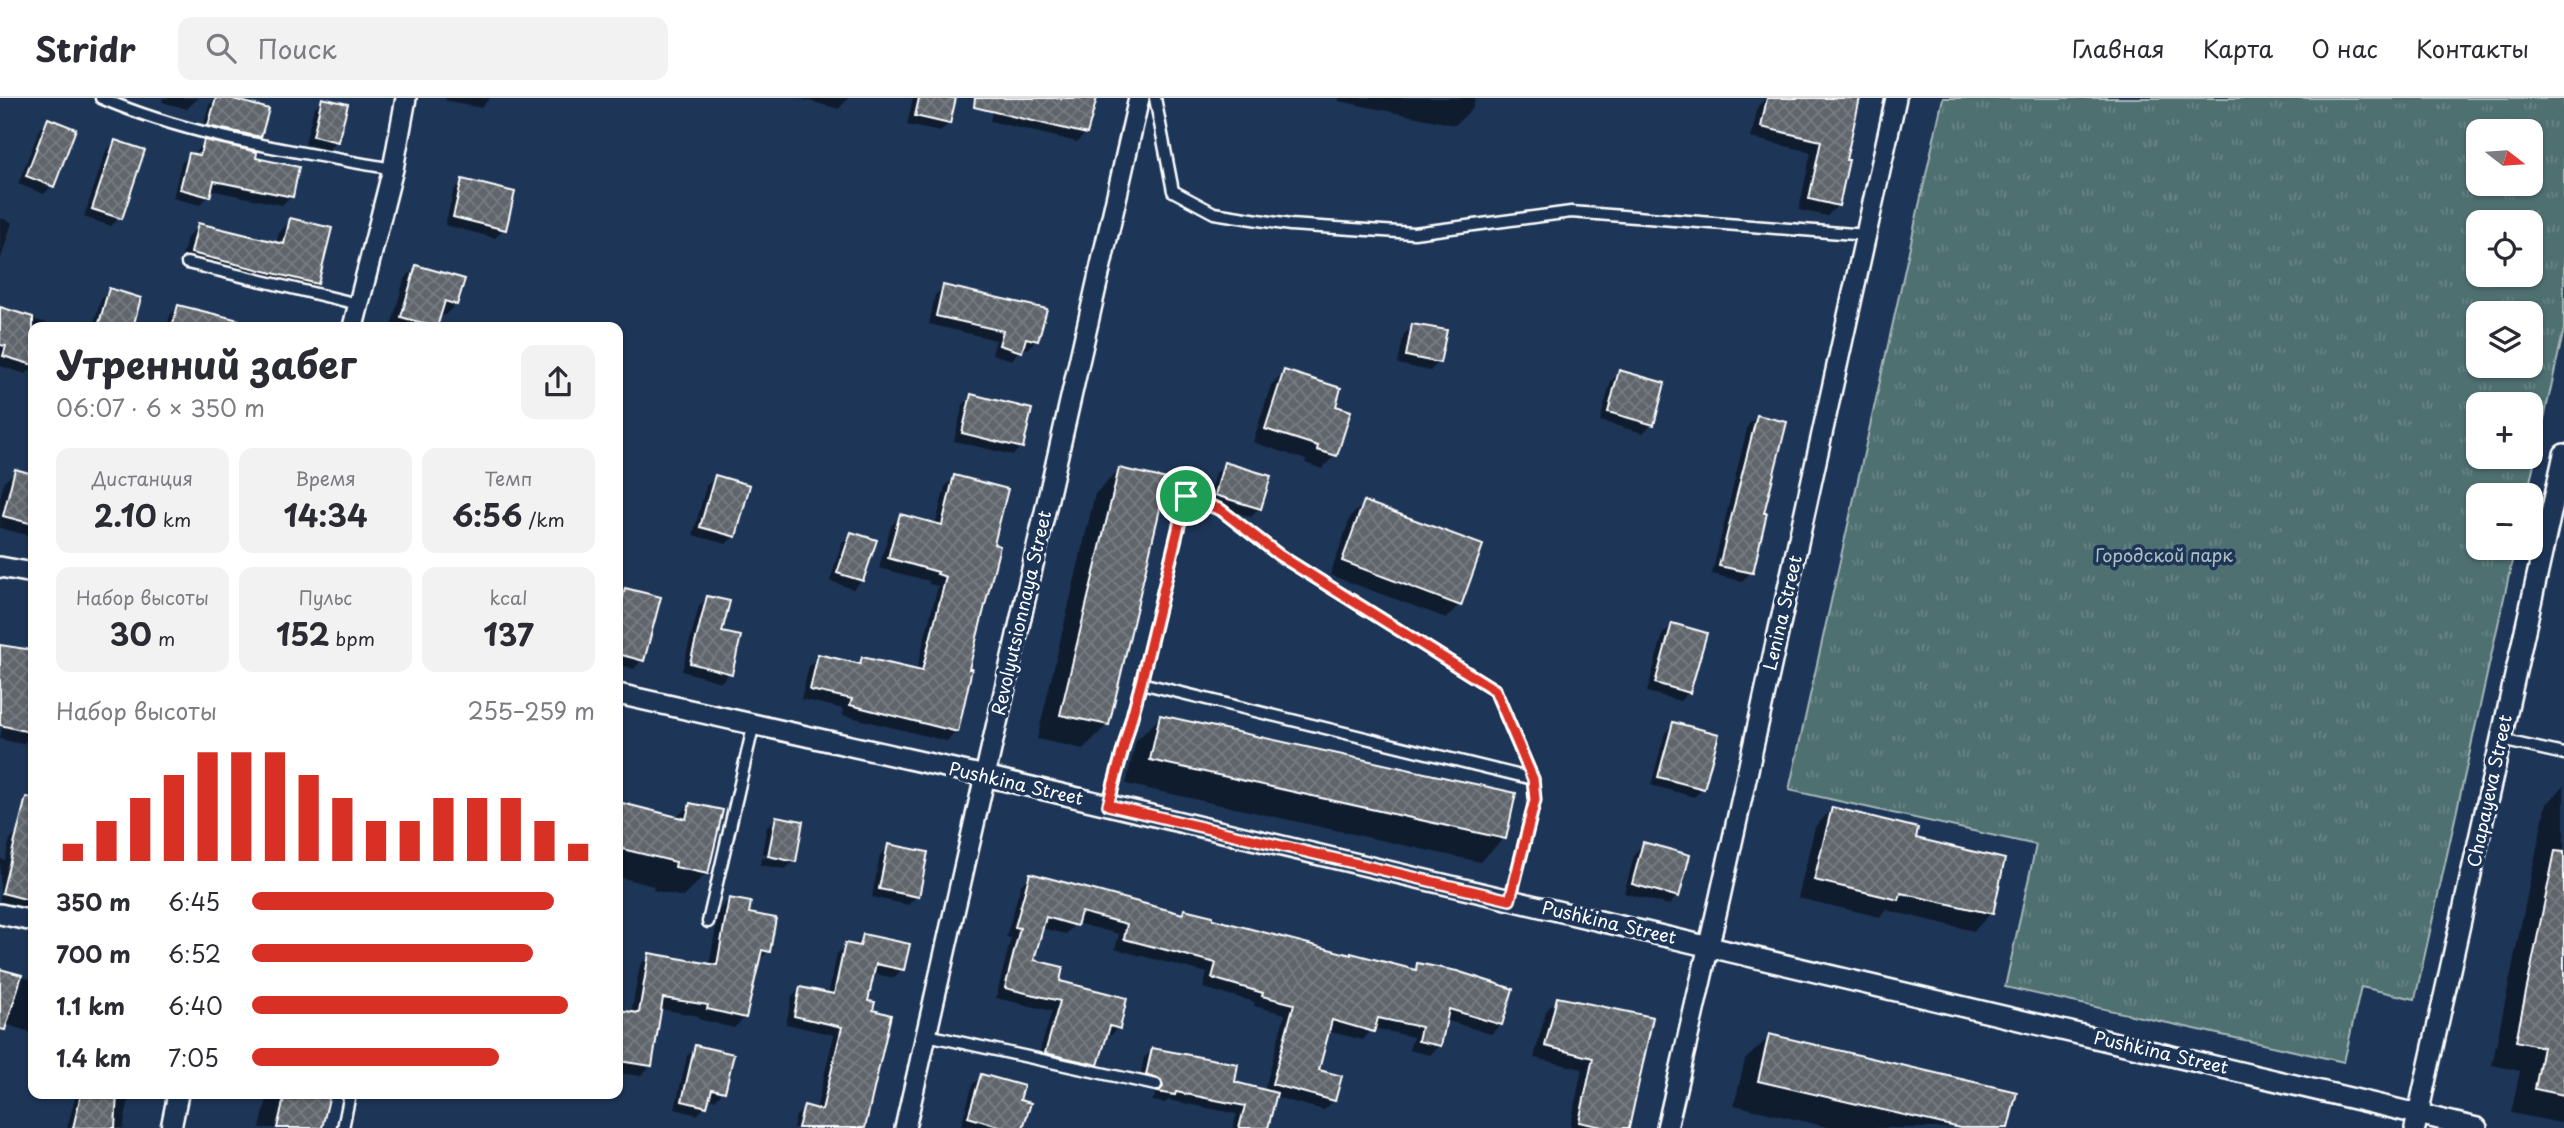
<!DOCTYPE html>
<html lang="ru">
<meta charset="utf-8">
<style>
:root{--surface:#fff;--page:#f2f2f3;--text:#2b2b33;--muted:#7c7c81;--line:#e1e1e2;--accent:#d93025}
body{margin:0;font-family:"Playpen Sans",sans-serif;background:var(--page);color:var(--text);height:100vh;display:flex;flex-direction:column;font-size:26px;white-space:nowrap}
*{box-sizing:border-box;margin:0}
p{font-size:23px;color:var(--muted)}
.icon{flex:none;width:38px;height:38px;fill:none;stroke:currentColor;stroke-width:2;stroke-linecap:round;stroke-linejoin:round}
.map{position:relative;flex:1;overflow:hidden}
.panel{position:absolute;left:28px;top:224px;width:595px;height:777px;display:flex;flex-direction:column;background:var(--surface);border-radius:14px;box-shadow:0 2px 5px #0004}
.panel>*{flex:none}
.needle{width:46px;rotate:107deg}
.buttons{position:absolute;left:2466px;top:21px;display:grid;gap:14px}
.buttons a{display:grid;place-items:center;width:77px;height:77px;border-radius:14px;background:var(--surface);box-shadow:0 2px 5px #0004;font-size:35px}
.pin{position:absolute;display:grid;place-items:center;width:60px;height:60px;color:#fff;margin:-30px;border:4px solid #fff;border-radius:50%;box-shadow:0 2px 7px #0007}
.round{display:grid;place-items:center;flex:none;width:74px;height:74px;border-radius:14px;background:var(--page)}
.summary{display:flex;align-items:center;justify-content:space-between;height:119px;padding:0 28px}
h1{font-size:38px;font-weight:700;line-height:52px}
.stats{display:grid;grid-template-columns:repeat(3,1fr);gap:10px;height:119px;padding:7px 28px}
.stats div{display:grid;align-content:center;border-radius:14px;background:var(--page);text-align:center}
.stats b{font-size:30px;font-weight:700}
.stats small{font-size:19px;font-weight:400}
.stats p{font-size:19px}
.chart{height:196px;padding:14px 28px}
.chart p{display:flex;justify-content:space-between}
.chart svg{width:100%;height:126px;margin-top:7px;stroke:var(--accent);stroke-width:6}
ul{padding:0 28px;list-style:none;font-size:23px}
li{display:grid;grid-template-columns:112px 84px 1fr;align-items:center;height:52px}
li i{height:18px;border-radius:9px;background:var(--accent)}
header{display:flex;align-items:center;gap:42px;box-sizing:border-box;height:98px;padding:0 35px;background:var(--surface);border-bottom:2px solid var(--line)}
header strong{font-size:33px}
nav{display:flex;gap:38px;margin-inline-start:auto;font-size:24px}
.search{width:490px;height:63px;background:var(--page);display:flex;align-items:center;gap:18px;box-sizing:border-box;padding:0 24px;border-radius:14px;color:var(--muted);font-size:26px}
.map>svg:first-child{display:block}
.park{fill:url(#park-tufts);stroke:#a7b8b8;stroke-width:2;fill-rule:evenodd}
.shadow{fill:#0007}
.building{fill:url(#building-cross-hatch);stroke:#fff;stroke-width:2}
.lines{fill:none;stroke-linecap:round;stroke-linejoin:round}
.lane-casing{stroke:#fff;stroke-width:15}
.street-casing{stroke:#fff;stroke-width:24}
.lane{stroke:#1d3557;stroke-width:10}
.street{stroke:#1d3557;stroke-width:19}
.route-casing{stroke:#fff;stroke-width:14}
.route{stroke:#d93025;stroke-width:9}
.labels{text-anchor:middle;stroke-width:7;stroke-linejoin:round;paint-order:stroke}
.park-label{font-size:18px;fill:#b0bfbf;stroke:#1d3557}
.street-label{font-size:18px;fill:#fff;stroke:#1d3557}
</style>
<header>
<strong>Stridr</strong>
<div class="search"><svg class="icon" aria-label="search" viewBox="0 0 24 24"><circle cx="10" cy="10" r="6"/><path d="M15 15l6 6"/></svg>Поиск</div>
<nav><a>Главная</a><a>Карта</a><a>О нас</a><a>Контакты</a></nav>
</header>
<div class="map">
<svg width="2564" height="1030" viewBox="0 0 2564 1030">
<defs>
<pattern id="park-tufts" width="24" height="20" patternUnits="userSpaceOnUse" patternTransform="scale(1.75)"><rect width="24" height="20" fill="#4f7071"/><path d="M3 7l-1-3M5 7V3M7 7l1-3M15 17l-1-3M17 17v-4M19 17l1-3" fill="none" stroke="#698586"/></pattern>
<pattern id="building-cross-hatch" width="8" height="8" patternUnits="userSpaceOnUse" patternTransform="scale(1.75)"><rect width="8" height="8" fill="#5e656b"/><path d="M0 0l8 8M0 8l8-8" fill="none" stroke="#767c81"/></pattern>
</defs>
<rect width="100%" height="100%" fill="#1d3557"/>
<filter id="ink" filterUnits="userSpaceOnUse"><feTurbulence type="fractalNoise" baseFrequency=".0143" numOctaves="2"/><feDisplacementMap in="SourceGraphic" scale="14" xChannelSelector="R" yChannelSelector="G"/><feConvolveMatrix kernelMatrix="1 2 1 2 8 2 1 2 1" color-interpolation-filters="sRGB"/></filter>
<g filter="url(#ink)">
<path class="park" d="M1943 0H2564V231L2527 397H2478V450H2515L2415 901 2361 889 2344 964 2005 889 2036 747 1789 692ZM2478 33H2530V86H2478ZM2478 124H2530V177H2478ZM2478 215H2530V268H2478ZM2478 306H2530V359H2478Z"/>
<g class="shadow">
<polygon points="163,0 198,0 187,11 162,4"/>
<polygon points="216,0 224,0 260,39 251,47 201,36 209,7"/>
<polygon points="446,0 490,0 481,10 445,2"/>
<polygon points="798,0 848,0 839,11"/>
<polygon points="913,0 954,0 949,25 940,34 907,27"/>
<polygon points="995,0 1094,0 1086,35 1077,44 990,23"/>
<polygon points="1339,0 1475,0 1473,10 1455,27 1339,3"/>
<polygon points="1766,0 1858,0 1844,63 1838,107 1827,118 1799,112 1811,54 1751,40 1758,8"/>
<polygon points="323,2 337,43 328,52 305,46 314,10"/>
<polygon points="49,22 52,88 44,96 18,86 40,30"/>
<polygon points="115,44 120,120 111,128 84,119 106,53"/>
<polygon points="205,44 254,61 291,98 282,107 210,92 208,98 200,107 173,100 181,65 190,57 195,58 196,53"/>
<polygon points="462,83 504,131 495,140 445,127 454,92"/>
<polygon points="0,120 12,124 0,164"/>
<polygon points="291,122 317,186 305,198 180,167 187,140 199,127 276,146 279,135"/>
<polygon points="416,169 456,206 444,218 439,217 436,229 391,229 404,182"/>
<polygon points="944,189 1036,242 1028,251 1021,249 1012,262 992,256 996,242 929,226 935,197"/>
<polygon points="110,192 139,201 131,229 93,229 101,201"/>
<polygon points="178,209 209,216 206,229 167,229 170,217"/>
<polygon points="16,216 47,225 46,229 33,229 33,269 26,276 0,268 0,250 8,224"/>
<polygon points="1413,228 1439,264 1430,273 1398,266 1404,236"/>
<polygon points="1284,274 1333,309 1335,357 1322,371 1305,365 1306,362 1253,344 1271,287"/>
<polygon points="1620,274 1652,326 1643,335 1600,323 1611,283"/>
<polygon points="971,298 1021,349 1013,357 954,343 963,307"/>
<polygon points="1757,319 1762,416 1751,474 1742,483 1712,476 1748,327"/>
<polygon points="1225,366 1260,410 1251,419 1207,405 1216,375"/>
<polygon points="1119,372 1107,627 1083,651 1037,641 1095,396"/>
<polygon points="16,373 33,378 33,436 27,437 0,430 0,401 4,384"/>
<polygon points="715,379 734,438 726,446 693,437 706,388"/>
<polygon points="954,379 966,572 956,633 947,643 842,617 843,611 801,601 809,568 818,558 857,567 862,561 916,574 938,488 929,486 929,483 879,470 891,428 900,418 935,428 945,389"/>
<polygon points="1365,405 1459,507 1446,520 1330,477 1351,418"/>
<polygon points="851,436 862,482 853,491 830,483 842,444"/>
<polygon points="626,492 642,562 634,571 618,566 618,500"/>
<polygon points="708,499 730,575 721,584 682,573 699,508"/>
<polygon points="1672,527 1689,594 1680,603 1647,594 1663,536"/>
<polygon points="0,548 33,554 33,637 22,646 0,641 4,617 0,616"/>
<polygon points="1160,619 1504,740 1480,764 1126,686 1136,643"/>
<polygon points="1673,626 1703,690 1694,699 1651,687 1665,635"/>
<polygon points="2564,688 2564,1021 2560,1025 2511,1015 2520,973 2492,967 2546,706"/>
<polygon points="618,706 676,720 690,706 707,775 683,799 653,792 654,788 618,779"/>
<polygon points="1832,711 1913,742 1991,815 1974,833 1886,812 1880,819 1798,800 1815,729"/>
<polygon points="776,720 794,763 785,771 760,767 762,759 790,764 790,761 762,755 767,729"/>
<polygon points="19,733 33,736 33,809 25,807 22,811 0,805 0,761 5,762 10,741"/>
<polygon points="1643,746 1677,798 1669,807 1624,795 1635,755"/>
<polygon points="889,748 917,798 908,807 872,799 880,757"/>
<polygon points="1030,777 1180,817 1184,813 1412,873 1418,867 1501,926 1491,936 1445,922 1440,947 1430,957 1409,952 1413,939 1373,930 1363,942 1327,933 1317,973 1334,1002 1324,1012 1275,999 1266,1030 1233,1030 1237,1016 1168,1002 1165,1005 1152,1003 1155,999 1153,990 1139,986 1144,960 1152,951 1233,985 1264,994 1285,916 1254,908 1255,904 1203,890 1207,875 1115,851 1119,836 1076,825 1066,836 1041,830 1031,863 1118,930 1108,940 1105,939 1096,966 1087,976 1036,965 1052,913 996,900 1011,840 1006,839 1021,787"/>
<polygon points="729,801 747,817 768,853 758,864 745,919 734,930 698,921 699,918 660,911 651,968 640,978 618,975 618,914 631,916 640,867 650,857 709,868 719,812"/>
<polygon points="863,838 902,871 894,880 872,875 866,904 862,1030 793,1030 796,1018 805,1009 816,1012 834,937 786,926 792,899 801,890 828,897 837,856 846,847 854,849"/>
<polygon points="0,873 33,882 33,935 5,926 0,933"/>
<polygon points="1557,901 1651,921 1628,1030 1570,1030 1582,971 1534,960 1546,913"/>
<polygon points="1770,938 2006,1030 1832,1030 1734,1007 1745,962"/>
<polygon points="696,949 723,993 715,1002 708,1000 706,1008 697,1017 675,1011 687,958"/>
<polygon points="982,978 1018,1003 1022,1030 961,1028 973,986"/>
<polygon points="76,996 130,996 123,1030 67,1030"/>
<polygon points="268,996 328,996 320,1030 260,1030"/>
</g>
<g class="building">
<polygon points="216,0 230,0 269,11 261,39 208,28"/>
<polygon points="322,0 348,6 338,44 313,38"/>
<polygon points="919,0 956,0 950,26 915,18"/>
<polygon points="975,0 1097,0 1087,36 974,9"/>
<polygon points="1767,0 1860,0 1846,62 1849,62 1839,108 1809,101 1821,43 1761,29"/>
<polygon points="48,20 76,31 54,89 26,78"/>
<polygon points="115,42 145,52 122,121 92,111"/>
<polygon points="204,42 257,54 256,60 299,69 293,99 214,83 210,99 180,91 189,55 200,57"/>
<polygon points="462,81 515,94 506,132 453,119"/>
<polygon points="290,120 332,130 318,186 191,155 198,125 284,146"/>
<polygon points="416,167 465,181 457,207 445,203 437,229 401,219"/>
<polygon points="943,187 1047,211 1038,243 1026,240 1022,254 999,247 1003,233 936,218"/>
<polygon points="109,190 141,200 133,229 98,229"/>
<polygon points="178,207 239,222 238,229 172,229"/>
<polygon points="0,209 33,219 33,267 3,258 6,248 0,247"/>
<polygon points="1412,226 1447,232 1440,265 1406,258"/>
<polygon points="1284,272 1341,290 1336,308 1351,313 1337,358 1317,352 1318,348 1265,331"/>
<polygon points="1619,272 1665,285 1654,327 1608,314"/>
<polygon points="971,296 1032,311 1023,350 962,335"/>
<polygon points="1757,317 1787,324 1764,415 1767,415 1753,475 1719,468"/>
<polygon points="1224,364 1271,378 1261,411 1215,397"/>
<polygon points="1119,370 1167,381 1109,627 1060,617"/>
<polygon points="15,371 33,376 33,426 3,418"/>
<polygon points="715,377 750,387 736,439 700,429"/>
<polygon points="954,377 1008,391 994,446 1000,448 969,571 972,571 958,634 850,607 852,601 810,592 818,556 860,566 862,559 922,573 946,479 937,476 938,474 888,460 900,416 942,427"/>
<polygon points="1364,403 1483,447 1461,508 1342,463"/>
<polygon points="851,434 877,442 863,483 837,475"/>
<polygon points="625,490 661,499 644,563 618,556 618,518"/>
<polygon points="707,498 730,503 722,534 741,538 732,576 690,565"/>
<polygon points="1672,525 1707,535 1690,595 1655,585"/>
<polygon points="0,547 33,552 33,635 0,627"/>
<polygon points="1160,617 1516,695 1506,741 1150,662"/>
<polygon points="1673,624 1719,636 1704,691 1658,679"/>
<polygon points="26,699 33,700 33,803 2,795"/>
<polygon points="618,704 686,721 690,705 723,712 708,776 675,769 676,764 618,750"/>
<polygon points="1832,709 1918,730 1916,740 2005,761 1993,816 1901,795 1899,802 1814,782"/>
<polygon points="776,718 803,723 796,764 768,758"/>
<polygon points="1643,744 1690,757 1679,799 1632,786"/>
<polygon points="888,746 928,754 919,799 879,791"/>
<polygon points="2555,753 2564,754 2564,997 2535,991 2543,949 2516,943"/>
<polygon points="1030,775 1183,816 1184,811 1213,818 1213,821 1351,857 1351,855 1416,872 1417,865 1457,873 1513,891 1502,927 1449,911 1441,948 1418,943 1421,929 1378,920 1374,934 1332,922 1319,972 1342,978 1335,1003 1272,986 1294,906 1262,898 1263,895 1212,880 1216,865 1124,841 1127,826 1081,814 1077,828 1046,819 1034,862 1063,869 1060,883 1127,900 1120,931 1110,928 1098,967 1045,955 1060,903 1005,890 1020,830 1015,829"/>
<polygon points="729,800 751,804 749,815 776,820 770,854 762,852 746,920 707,911 708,907 663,900 652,968 618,963 618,912 639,915 649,855 717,867"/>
<polygon points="863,836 910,846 904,872 876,866 868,903 875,904 873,912 891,917 865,1030 798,1030 804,1007 822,1012 842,929 794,918 800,889 834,896 845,845 860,848"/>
<polygon points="0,871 22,877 5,932 0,931"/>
<polygon points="1557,899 1653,919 1629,1030 1607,1030 1579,1024 1593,960 1545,948"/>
<polygon points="1769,936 2017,994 2008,1030 1960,1030 1758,983"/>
<polygon points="695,947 734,956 725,994 712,991 707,1009 682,1003"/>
<polygon points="1152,950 1238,966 1235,984 1277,995 1268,1030 1239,1030 1245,1008 1176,994 1175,997 1158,994 1163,989 1161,982 1146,977"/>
<polygon points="981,976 1024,988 1020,1002 1031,1005 1023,1030 1005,1030 968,1019"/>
<polygon points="81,996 117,996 115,1030 73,1030"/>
<polygon points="285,996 330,996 322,1030 277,1030"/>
</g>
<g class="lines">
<defs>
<g id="lane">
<path d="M101 0C193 40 295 53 393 71"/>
<polyline points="1155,0 1173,93 1214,115 1290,127 1414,135 1571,114 1867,137"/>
<polyline points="187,165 358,206"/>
<polyline points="1141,585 1533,681"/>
<polyline points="2501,642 2564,656"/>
<polyline points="1108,707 1141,585 1186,398 1221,412 1279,457 1495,592 1533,681 1535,702 1510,802"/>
<polyline points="708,824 754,625"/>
<polyline points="927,937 1156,987"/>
<polyline points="343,1030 350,996"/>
</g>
<g id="street">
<polyline points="353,229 393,71 406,0"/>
<polyline points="0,469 33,475"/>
<polyline points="618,596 985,678 2477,1030"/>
<polyline points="0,816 33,823"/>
<polyline points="171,1030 178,996"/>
<polyline points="905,1030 1139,0"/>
<polyline points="1667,1030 1720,799 1896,0"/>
<polyline points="2415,1030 2564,356"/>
</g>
</defs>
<use href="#lane" class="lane-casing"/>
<use href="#street" class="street-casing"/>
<use href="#lane" class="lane"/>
<use href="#street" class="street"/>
</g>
</g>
<g class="lines" filter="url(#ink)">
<defs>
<polygon id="route" points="1186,398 1221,412 1279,457 1495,592 1533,681 1535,702 1510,802 1108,707 1141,585"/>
</defs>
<use href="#route" class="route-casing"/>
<use href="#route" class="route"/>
</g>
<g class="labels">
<g class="park-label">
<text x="2164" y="464">Городской парк</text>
</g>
<g class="street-label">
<text transform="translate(1022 515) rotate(-77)" y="6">Revolyutsionnaya Street</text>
<text transform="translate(1783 515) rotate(-77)" y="6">Lenina Street</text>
<text transform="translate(1016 686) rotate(13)" y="6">Pushkina Street</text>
<text transform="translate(2490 693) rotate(-78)" y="6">Chapayeva Street</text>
<text transform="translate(1609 825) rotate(13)" y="6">Pushkina Street</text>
<text transform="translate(2161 955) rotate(13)" y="6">Pushkina Street</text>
</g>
</g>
</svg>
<div class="buttons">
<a><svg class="needle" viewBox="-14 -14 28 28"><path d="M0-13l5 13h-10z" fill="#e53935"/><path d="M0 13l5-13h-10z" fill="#7c7c81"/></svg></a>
<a><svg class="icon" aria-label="locate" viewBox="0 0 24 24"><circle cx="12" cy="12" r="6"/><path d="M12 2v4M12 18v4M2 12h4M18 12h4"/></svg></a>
<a><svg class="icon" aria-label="layers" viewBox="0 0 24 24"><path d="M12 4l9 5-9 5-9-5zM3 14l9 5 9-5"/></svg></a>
<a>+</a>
<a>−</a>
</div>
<div class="pin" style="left:1186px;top:398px;background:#1e9e55"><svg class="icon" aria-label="arrive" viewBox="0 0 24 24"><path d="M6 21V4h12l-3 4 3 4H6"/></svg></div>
<section class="panel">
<div class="summary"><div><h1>Утренний забег</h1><p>06:07 · 6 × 350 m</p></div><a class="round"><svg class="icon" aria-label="share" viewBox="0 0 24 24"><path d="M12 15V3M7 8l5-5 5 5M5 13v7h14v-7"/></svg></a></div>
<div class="stats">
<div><p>Дистанция</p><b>2.10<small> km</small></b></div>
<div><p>Время</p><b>14:34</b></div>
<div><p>Темп</p><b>6:56<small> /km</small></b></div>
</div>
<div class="stats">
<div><p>Набор высоты</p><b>30<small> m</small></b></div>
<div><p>Пульс</p><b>152<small> bpm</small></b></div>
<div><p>kcal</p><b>137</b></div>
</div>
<div class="chart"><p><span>Набор высоты</span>255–259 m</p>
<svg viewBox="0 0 160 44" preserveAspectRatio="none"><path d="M5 44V38M15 44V30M25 44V22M35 44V14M45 44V6M55 44V6M65 44V6M75 44V14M85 44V22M95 44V30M105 44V30M115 44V22M125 44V22M135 44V22M145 44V30M155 44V38"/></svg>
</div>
<ul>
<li><b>350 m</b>6:45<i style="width:88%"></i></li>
<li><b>700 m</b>6:52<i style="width:82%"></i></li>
<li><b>1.1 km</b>6:40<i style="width:92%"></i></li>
<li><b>1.4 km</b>7:05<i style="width:72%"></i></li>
</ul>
</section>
</div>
